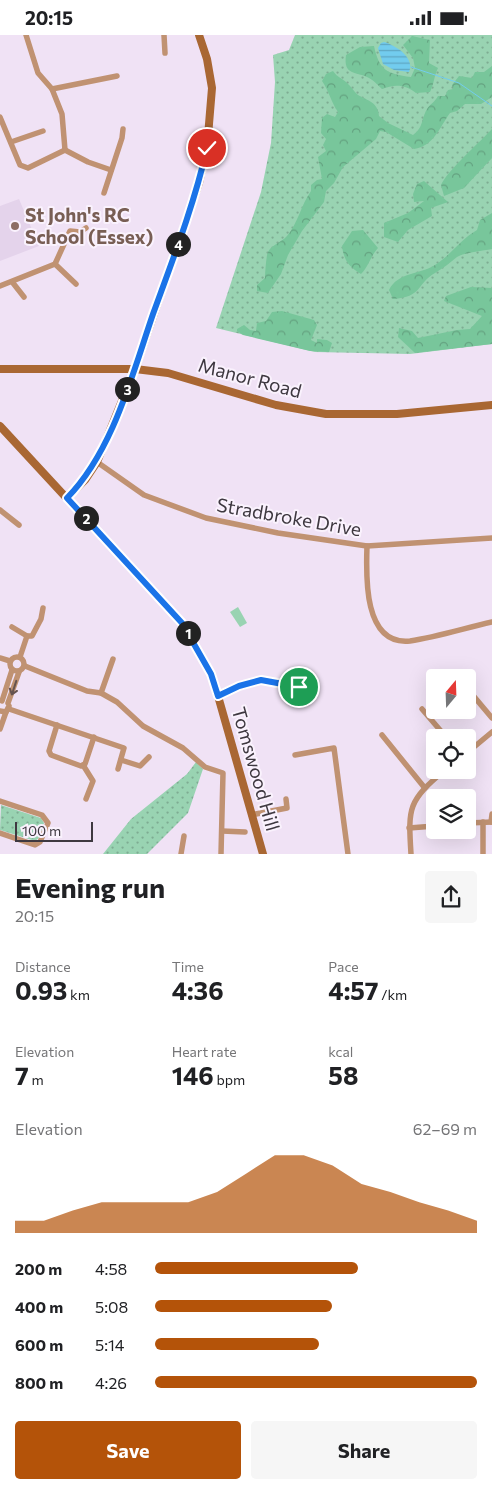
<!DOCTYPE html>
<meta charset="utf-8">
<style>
:root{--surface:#fff;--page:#f6f6f6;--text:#202124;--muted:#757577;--accent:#b45309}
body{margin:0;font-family:Commissioner,sans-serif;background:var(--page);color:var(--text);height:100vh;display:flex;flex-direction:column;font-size:19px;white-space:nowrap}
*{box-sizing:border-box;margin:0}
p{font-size:16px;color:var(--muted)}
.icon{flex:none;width:28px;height:28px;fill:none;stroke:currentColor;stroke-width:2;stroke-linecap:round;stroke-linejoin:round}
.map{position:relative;height:819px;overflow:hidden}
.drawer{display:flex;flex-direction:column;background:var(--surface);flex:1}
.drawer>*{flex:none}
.needle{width:32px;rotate:19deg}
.tools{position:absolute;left:426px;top:634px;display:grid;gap:10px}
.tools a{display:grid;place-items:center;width:50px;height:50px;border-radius:5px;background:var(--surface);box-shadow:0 5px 20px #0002;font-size:25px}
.scale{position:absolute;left:15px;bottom:12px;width:78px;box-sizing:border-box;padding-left:5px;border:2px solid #3e3840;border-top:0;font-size:14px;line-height:18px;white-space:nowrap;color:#3e3840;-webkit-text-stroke:4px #faf2fd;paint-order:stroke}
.pin{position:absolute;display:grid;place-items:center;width:42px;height:42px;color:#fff;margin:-21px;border:2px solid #fff;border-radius:50%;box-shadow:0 1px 5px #0007}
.km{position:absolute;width:25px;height:25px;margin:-12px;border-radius:50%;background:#222;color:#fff;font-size:14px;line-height:25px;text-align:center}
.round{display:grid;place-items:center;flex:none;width:52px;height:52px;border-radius:5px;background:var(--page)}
.head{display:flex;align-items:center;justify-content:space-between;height:85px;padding:0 15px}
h1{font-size:28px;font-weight:700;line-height:38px}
.metrics{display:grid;grid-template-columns:repeat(3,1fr);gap:8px;height:85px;padding:5px 15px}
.metrics div{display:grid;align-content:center}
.metrics b{font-size:25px;font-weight:700}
.metrics small{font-size:14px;font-weight:400}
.metrics p{font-size:14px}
.chart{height:140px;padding:10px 15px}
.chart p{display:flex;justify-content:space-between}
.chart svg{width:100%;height:90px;margin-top:5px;fill:var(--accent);opacity:.7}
.button{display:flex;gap:10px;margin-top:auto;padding:10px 15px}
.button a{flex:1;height:58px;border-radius:5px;background:var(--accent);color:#fff;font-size:20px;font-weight:700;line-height:58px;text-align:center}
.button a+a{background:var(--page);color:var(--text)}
ul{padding:0 15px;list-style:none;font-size:16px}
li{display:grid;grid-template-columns:80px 60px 1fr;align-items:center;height:38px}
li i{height:12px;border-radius:6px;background:var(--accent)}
.status{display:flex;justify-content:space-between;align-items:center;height:35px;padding:0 25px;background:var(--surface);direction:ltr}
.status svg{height:14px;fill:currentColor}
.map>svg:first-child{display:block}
.built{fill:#e4d3eb}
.grass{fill:url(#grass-dots)}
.forest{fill:url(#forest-crowns)}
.park{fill:#99d3b2}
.water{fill:url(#water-rules)}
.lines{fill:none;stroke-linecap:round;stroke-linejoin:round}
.stream{stroke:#72ccee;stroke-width:1}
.street{stroke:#c09272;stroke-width:5.5}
.secondary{stroke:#a96733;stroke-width:8}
.oneway{stroke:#65534f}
.route-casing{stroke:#fff;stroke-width:10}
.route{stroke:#1a73e8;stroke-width:6}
.education-dot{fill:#8d6e63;stroke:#faf2fd;stroke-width:2}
.labels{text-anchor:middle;stroke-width:4;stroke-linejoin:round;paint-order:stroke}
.education-label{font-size:19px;font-weight:bold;fill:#785e54;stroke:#faf2fd;text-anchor:start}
.street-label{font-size:19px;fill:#3e3840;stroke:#faf2fd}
</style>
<div class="status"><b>20:15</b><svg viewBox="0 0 49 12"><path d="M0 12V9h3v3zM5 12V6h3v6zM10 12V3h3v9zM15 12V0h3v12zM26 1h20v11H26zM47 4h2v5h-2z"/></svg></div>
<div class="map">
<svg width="492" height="819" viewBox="0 0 492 819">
<defs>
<pattern id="grass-dots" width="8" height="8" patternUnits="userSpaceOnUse" patternTransform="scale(1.25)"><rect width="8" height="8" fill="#99d3b2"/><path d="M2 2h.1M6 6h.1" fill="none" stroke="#7eac92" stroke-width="1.8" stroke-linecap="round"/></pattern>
<pattern id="forest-crowns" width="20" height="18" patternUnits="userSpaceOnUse" patternTransform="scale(1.25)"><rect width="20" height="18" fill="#78c69b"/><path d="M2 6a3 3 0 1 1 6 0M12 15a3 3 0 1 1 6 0" fill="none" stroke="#64a280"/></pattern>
<pattern id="water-rules" width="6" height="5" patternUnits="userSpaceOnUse" patternTransform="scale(1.25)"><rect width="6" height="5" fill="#72ccee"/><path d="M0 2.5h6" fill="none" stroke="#5fa7c2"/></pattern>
</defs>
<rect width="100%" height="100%" fill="#f0e2f5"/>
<polygon class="built" points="19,164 39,211 0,226 0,171"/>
<g class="grass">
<polygon points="295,0 492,0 492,309 410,319 315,317 216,293 261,157 271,108 275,47 273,20 289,15"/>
<polygon points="196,727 203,734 188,778 147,819 103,819 131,784 187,739"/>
<polygon points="1,770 41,783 44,788 39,803 35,806 0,795"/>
</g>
<g class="forest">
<path d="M412 1 430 5 429 28 438 33C434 41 434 49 430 57L416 58C405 49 394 49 382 54 378 50 373 45 369 43 356 36 343 41 346 20L360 12 374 11C379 35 387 39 411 42L415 33 413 23 403 10Z"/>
<path d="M492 31V62L481 69H465L457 76 450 78C439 93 434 111 414 114L386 97 380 96 376 104 343 132 334 148 326 156 324 167 302 196 288 220 281 239 268 258 257 256V250L265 243C265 236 266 227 267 220 269 210 281 208 287 201 298 188 301 170 311 156V150L317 145 322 144 318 122 326 116 323 110 326 104 321 98 322 83 327 79 335 82 338 77C331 67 329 56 322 46L326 39 333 36C338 43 342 43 347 48 351 51 354 57 358 60 368 66 378 67 379 81L388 88 413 100C424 92 421 84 427 74 430 69 435 67 438 61H445L448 55 453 54 452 50 459 41 472 43 475 37H484Z"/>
<path d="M492 94V123L464 153 444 161 441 150C447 136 479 108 492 94Z"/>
<polygon points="424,146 448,167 431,173 432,181 408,195 398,207 384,202 384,188 408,178 424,166 414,167 413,159 417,149"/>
<path d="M492 178V214C482 216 466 217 457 222 450 228 443 233 435 238 416 249 423 262 393 264L389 255C398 237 419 240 435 230 451 220 461 204 477 195L480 185Z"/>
<path d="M363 195 378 213C370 222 369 231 361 239 348 231 344 225 342 211L352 196Z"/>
<polygon points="471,252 492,253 492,309 415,318 398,302 399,293 412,296 418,303 457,295 470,294 482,281 444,266 446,261"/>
<polygon points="282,276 314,285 317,290 311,305 317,308 317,304 327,305 332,308 329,317 310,316 243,300 237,296 237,294 244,290 250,295 256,296 257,288 266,286 272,277"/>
</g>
<polygon class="park" points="238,572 247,588 240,592 230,577"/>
<path class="water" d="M384 7C397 11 415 23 409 37L394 35 383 29 378 13 381 8Z"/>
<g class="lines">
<polyline class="stream" points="411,32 459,48 492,71"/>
<g class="street">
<polyline points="26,0 38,38 52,54 117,41"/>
<polyline points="164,0 165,18"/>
<polyline points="52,54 62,79 65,115"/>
<polyline points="0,82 20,130 28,133 65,115"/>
<polyline points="11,107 43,96"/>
<polyline points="65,115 88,127 111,135"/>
<polyline points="104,158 122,103 123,94"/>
<polyline points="55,229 76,249"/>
<polyline points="13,248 24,262"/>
<polyline points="0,251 55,229 70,196 80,197 86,193"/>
<polyline points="97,427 144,460 206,483 278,498 367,511 492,503"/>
<polyline points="0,475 19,490"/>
<path d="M367 511C366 540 363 611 410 606 437 602 465 593 492 587"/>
<polyline points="12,592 27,601 32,601 41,584 43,573"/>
<circle cx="17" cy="629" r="7"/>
<polyline points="20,622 27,601"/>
<polyline points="0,623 10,626"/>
<polyline points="25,631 87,656 101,658 117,667 143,691 183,713 205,732 223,738 221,819"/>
<polyline points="101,658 113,624"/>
<polyline points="471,658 492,683"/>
<polyline points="218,661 239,651 261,645 299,652 311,644"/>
<polyline points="2,666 12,635"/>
<polyline points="8,668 19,637"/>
<polyline points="9,674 124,713 118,734"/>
<polyline points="422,674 446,702"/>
<polyline points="0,676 6,677 9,671"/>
<polyline points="57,690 49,716 51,720 81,731 85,729 94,702"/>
<polyline points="0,694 6,677"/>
<polyline points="382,700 424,752"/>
<polyline points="468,717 492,697"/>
<polyline points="295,720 334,713 348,819"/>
<polyline points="121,725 140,731 149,722"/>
<polyline points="83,730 93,746 86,764"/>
<polyline points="0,766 42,780 48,788 40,807 35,810 0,798"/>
<polyline points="251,780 287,773 286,764"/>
<polyline points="483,787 483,819"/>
<polyline points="491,787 492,779"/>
<polyline points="468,788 492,787"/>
<polyline points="409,793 435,791"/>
<polyline points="222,796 245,797"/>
<polyline points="181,819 184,801"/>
<path d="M411 819C408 772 408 766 445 735"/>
</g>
<g class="secondary">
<polyline points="0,334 135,334 168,338 276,370 326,379 397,379 492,370"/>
<polyline points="0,391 182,588 211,639 218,661 263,819"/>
<polyline points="67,463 85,445 97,427 135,334 199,148 207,113 212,53 207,24 199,0"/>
</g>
</g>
<defs><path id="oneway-shaft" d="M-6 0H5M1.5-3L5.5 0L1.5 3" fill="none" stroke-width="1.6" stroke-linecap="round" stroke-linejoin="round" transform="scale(1.25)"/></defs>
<use class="oneway" href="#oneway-shaft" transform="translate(14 653) rotate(108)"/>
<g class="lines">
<defs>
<path id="route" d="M207 113C194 170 173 224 153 279 132 340 113 416 67 463L182 588 211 639 218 661 239 651 261 645 299 652"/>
</defs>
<use href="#route" class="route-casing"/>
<use href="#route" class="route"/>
</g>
<circle class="education-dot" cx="15" cy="191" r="5"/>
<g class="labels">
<g class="education-label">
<text x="25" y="187">St John's RC<tspan x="25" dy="22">School (Essex)</tspan></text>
</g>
<g class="street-label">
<text transform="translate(250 343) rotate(15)" y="7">Manor Road</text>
<text transform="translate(289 482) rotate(10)" y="7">Stradbroke Drive</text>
<text transform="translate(256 734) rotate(74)" y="7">Tomswood Hill</text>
</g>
</g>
</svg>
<div class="tools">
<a><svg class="needle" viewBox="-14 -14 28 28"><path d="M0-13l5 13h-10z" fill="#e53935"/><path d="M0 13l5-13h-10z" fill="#757577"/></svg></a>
<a><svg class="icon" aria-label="locate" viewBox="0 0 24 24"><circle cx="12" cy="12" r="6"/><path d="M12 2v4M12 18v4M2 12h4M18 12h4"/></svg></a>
<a><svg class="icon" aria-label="layers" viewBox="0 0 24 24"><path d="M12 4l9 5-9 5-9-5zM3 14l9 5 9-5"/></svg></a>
</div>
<div class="scale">100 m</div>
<div class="pin" style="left:299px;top:652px;background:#1e9e55"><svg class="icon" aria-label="arrive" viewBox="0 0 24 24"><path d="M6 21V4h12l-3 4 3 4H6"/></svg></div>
<div class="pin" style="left:207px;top:113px;background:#d93025"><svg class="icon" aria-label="check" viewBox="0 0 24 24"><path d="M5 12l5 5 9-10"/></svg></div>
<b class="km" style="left:188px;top:598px">1</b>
<b class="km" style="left:86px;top:483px">2</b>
<b class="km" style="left:127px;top:354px">3</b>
<b class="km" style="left:178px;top:209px">4</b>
</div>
<section class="drawer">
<div class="head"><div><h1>Evening run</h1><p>20:15</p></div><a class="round"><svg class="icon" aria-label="share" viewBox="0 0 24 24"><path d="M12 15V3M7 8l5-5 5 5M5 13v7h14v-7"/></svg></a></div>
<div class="metrics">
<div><p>Distance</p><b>0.93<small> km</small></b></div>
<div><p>Time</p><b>4:36</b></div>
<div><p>Pace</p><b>4:57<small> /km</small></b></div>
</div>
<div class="metrics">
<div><p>Elevation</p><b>7<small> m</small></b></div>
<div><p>Heart rate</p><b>146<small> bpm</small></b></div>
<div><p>kcal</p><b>58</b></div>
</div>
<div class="chart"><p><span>Elevation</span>62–69 m</p>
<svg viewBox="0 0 160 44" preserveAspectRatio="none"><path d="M0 44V38L10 38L20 33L30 29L40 29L50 29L60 29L70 24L80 15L90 6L100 6L110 11L120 20L130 24L140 29L150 33L160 38V44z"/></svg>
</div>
<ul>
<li><b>200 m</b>4:58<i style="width:63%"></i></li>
<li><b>400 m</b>5:08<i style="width:55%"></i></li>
<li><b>600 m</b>5:14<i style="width:51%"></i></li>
<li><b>800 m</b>4:26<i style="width:100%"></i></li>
</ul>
<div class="button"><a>Save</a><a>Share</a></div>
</section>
